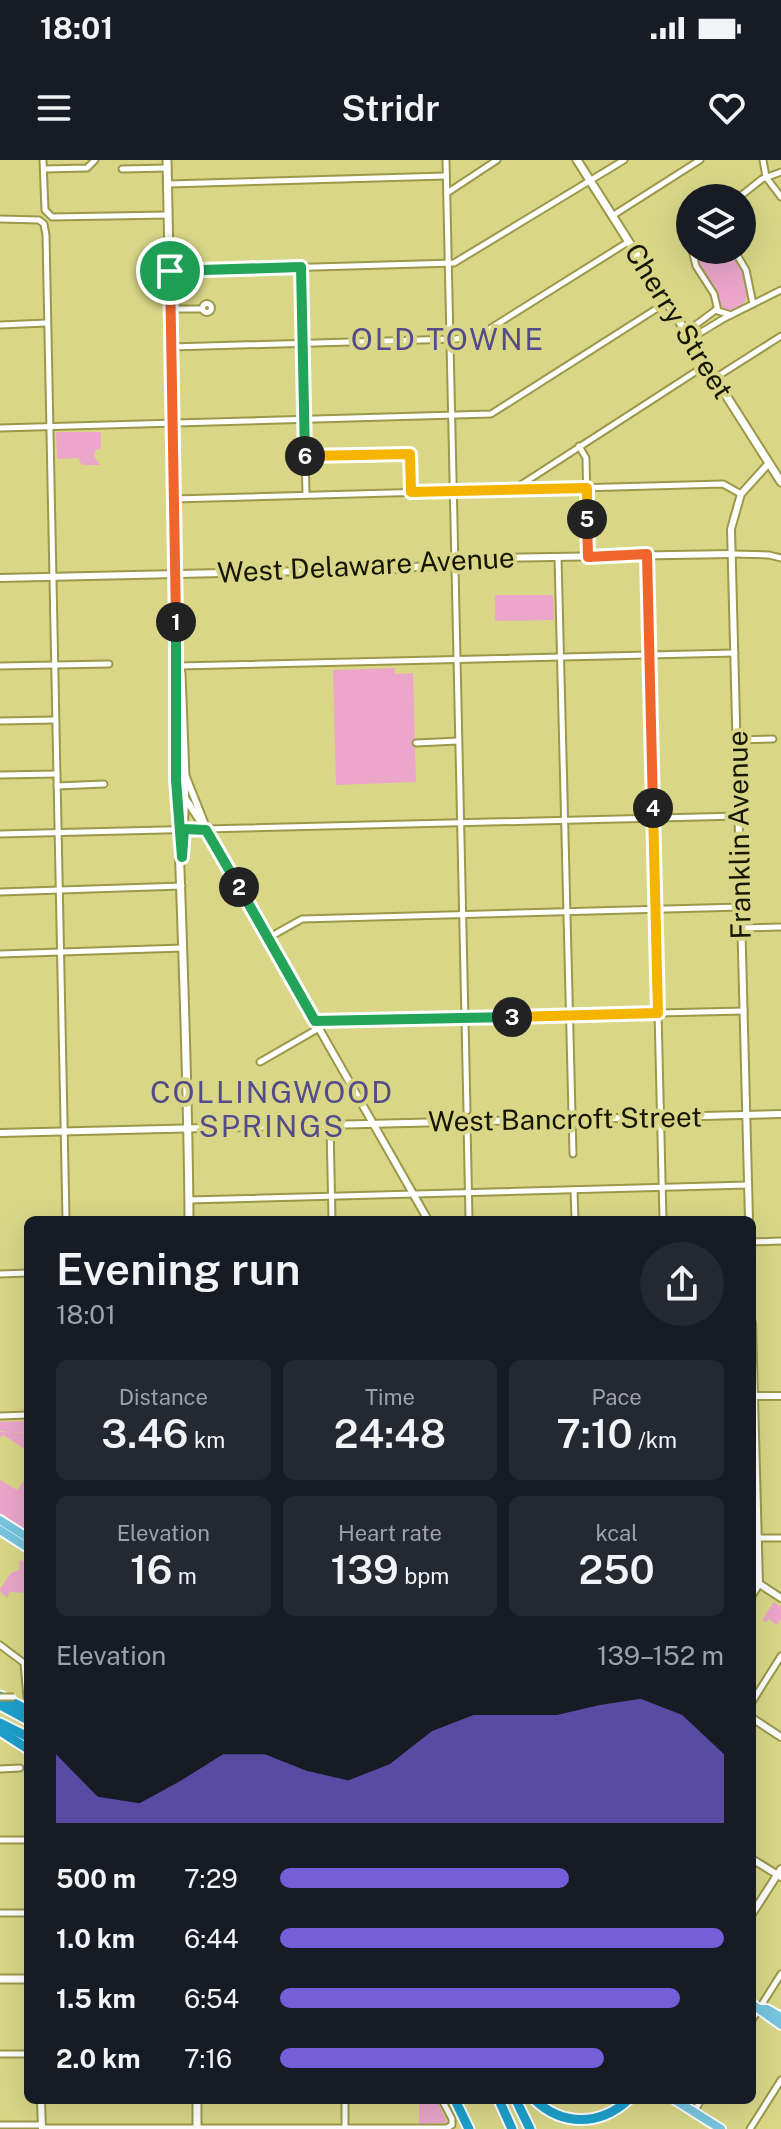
<!DOCTYPE html>
<meta charset="utf-8">
<style>
:root{--surface:#171b24;--page:#242831;--text:#f1f3f6;--muted:#9ea1a6;--accent:#755fd9}
body{margin:0;font-family:"Public Sans",sans-serif;background:var(--page);color:var(--text);height:100vh;display:flex;flex-direction:column;font-size:30px;white-space:nowrap}
*{box-sizing:border-box;margin:0}
p{font-size:26px;color:var(--muted)}
.icon{flex:none;width:44px;height:44px;fill:none;stroke:currentColor;stroke-width:2;stroke-linecap:round;stroke-linejoin:round}
.map{position:relative;flex:1;overflow:hidden}
.sheet{position:absolute;left:24px;top:1056px;width:732px;height:888px;display:flex;flex-direction:column;background:var(--surface);border-radius:12px;box-shadow:0 8px 32px #0002}
.sheet>*{flex:none}
.controls{position:absolute;left:676px;top:24px;display:grid;gap:16px}
.controls a{display:grid;place-items:center;width:80px;height:80px;border-radius:50%;background:var(--surface);box-shadow:0 8px 32px #0002;font-size:40px}
.pin{position:absolute;display:grid;place-items:center;width:68px;height:68px;color:#fff;margin:-34px;border:4px solid #fff;border-radius:50%;box-shadow:0 2px 8px #0007}
.km{position:absolute;width:40px;height:40px;margin:-20px;border-radius:50%;background:#222;color:#fff;font-size:22px;line-height:40px;text-align:center}
.round{display:grid;place-items:center;flex:none;width:84px;height:84px;border-radius:42px;background:var(--page)}
.headline{display:flex;align-items:center;justify-content:space-between;height:136px;padding:0 32px}
h1{font-size:44px;font-weight:600;line-height:60px}
.stats{display:grid;grid-template-columns:repeat(3,1fr);gap:12px;height:136px;padding:8px 32px}
.stats div{display:grid;align-content:center;border-radius:12px;background:var(--page);text-align:center}
.stats b{font-size:40px;font-weight:600}
.stats small{font-size:22px;font-weight:400}
.stats p{font-size:22px}
.chart{height:224px;padding:16px 32px}
.chart p{display:flex;justify-content:space-between}
.chart svg{width:100%;height:144px;margin-top:8px;fill:var(--accent);opacity:.7}
ul{padding:0 32px;list-style:none;font-size:26px}
li{display:grid;grid-template-columns:128px 96px 1fr;align-items:center;height:60px}
li i{height:20px;border-radius:10px;background:var(--accent)}
.status{display:flex;justify-content:space-between;align-items:center;height:56px;padding:0 40px;background:var(--surface);direction:ltr}
.status svg{height:22px;fill:currentColor}
header{display:flex;justify-content:space-between;align-items:center;height:104px;padding:0 32px;background:var(--surface);font-size:36px;font-weight:600}
.map>svg:first-child{display:block}
.green{fill:#eba6c9}
.lines{fill:none;stroke-linecap:round;stroke-linejoin:round}
.minor-casing{stroke:#9b9949;stroke-width:9}
.tertiary-casing{stroke:#9b9949;stroke-width:10}
.secondary-casing{stroke:#9b9949;stroke-width:11}
.primary-casing{stroke:#fff;stroke-width:12}
.motorway-casing{stroke:#fff;stroke-width:13}
.minor{stroke:#fff;stroke-width:5}
.tertiary{stroke:#fff;stroke-width:6}
.secondary{stroke:#fff;stroke-width:7}
.primary{stroke:#77c6e0;stroke-width:8}
.motorway{stroke:#1da0cc;stroke-width:9}
.minor-bridge-casing{stroke:#9b9949;stroke-width:9;stroke-linecap:butt}
.minor-bridge{stroke:#fff;stroke-width:5}
.split-1-casing{stroke:#fff;stroke-width:16}
.split-2-casing{stroke:#fff;stroke-width:16}
.split-3-casing{stroke:#fff;stroke-width:16}
.split-4-casing{stroke:#fff;stroke-width:16}
.split-5-casing{stroke:#fff;stroke-width:16}
.split-6-casing{stroke:#fff;stroke-width:16}
.split-7-casing{stroke:#fff;stroke-width:16}
.split-1{stroke:#f0652b;stroke-width:10}
.split-2{stroke:#22a559;stroke-width:10}
.split-3{stroke:#22a559;stroke-width:10}
.split-4{stroke:#f5b400;stroke-width:10}
.split-5{stroke:#f0652b;stroke-width:10}
.split-6{stroke:#f5b400;stroke-width:10}
.split-7{stroke:#22a559;stroke-width:10}
.labels{text-anchor:middle;stroke-width:8;stroke-linejoin:round;paint-order:stroke}
.street-label{font-size:28px;fill:#161500;stroke:#d9d787}
.neighbourhood-label{font-size:30px;letter-spacing:2px;fill:#534b8a;stroke:#d9d787}
</style>
<div class="status"><b>18:01</b><svg viewBox="0 0 49 12"><path d="M0 12V9h3v3zM5 12V6h3v6zM10 12V3h3v9zM15 12V0h3v12zM26 1h20v11H26zM47 4h2v5h-2z"/></svg></div>
<header><svg class="icon" aria-label="menu" viewBox="0 0 24 24"><path d="M4 6h16M4 12h16M4 18h16"/></svg>Stridr<svg class="icon" aria-label="heart" viewBox="0 0 24 24"><path d="M12 20l-8-8c-3-5 5-10 8-4 3-6 11-1 8 4z"/></svg></header>
<div class="map">
<svg width="781" height="1969" viewBox="0 0 781 1969">
<rect width="100%" height="100%" fill="#d9d787"/>
<g class="green">
<path d="M694 90H732C745 111 761 138 731 152L720 149C714 127 700 112 694 90Z"/>
<polygon points="56,272 101,272 101,288 96,290 94,296 100,305 82,305 78,298 57,299"/>
<polygon points="495,435 553,435 554,460 495,461"/>
<polygon points="395,508 395,514 413,513 416,622 336,625 333,510"/>
<polygon points="28,1261 28,1273 12,1272 28,1274 28,1291 3,1275 0,1278 0,1272 8,1271 0,1271 0,1262"/>
<polygon points="28,1315 26,1331 28,1337 28,1373 0,1355 0,1320 17,1330"/>
<polygon points="20,1400 28,1403 28,1433 9,1432 8,1438 1,1433 0,1429 11,1413 19,1410"/>
<polygon points="774,1442 781,1447 781,1459 777,1465 769,1459 767,1462 762,1460"/>
<polygon points="419,1940 437,1940 447,1963 419,1964"/>
</g>
<g class="lines">
<defs>
<g id="minor">
<polyline points="43,0 45,50 52,57 168,55"/>
<polyline points="446,0 467,951"/>
<polyline points="763,0 766,17 781,37"/>
<polyline points="44,9 87,8 95,0"/>
<polyline points="122,9 168,8"/>
<polyline points="168,24 446,16"/>
<polyline points="447,33 497,0"/>
<polyline points="738,38 762,19 781,12"/>
<polyline points="612,56 700,0"/>
<polyline points="0,59 39,60 44,64 46,75 66,1060"/>
<polyline points="692,90 696,106 714,134 718,151 731,155"/>
<polyline points="734,90 746,110 753,144"/>
<polyline points="301,107 306,335"/>
<polyline points="170,111 454,103 624,0"/>
<circle cx="207" cy="148" r="4.5"/>
<polyline points="170,149 202,149"/>
<polyline points="0,165 47,163"/>
<polyline points="686,172 717,149"/>
<polyline points="690,179 723,159 781,130"/>
<polyline points="171,187 456,179 483,173 628,82"/>
<polyline points="715,218 781,176"/>
<polyline points="0,268 491,254 667,142"/>
<polyline points="579,286 586,298 588,397"/>
<polyline points="305,297 410,294 411,332"/>
<polyline points="516,328 706,205"/>
<polyline points="174,339 723,324 741,334"/>
<polyline points="647,394 663,1060"/>
<polyline points="732,394 769,395 781,398"/>
<polyline points="558,397 573,994"/>
<polyline points="0,506 109,504"/>
<polyline points="177,506 735,493"/>
<polyline points="0,561 55,560"/>
<polyline points="737,580 773,579"/>
<polyline points="416,583 458,581"/>
<polyline points="0,615 57,614"/>
<polyline points="57,626 104,624"/>
<polyline points="0,674 739,656"/>
<polyline points="0,732 182,726"/>
<polyline points="741,768 781,767"/>
<polyline points="268,778 302,759 741,747"/>
<polyline points="0,794 183,788"/>
<polyline points="315,861 744,851"/>
<polyline points="260,902 319,868"/>
<polyline points="467,962 469,1060"/>
<polyline points="330,965 332,1060"/>
<polyline points="574,1030 575,1060"/>
<polyline points="189,1040 748,1025"/>
<polyline points="752,1082 781,1081"/>
<polyline points="0,1114 28,1113"/>
<polyline points="0,1256 28,1255"/>
<polyline points="758,1378 781,1378"/>
<polyline points="0,1485 24,1503 27,1537"/>
<polyline points="752,1542 781,1496"/>
<polyline points="0,1609 20,1608"/>
<polyline points="0,1680 28,1680"/>
<polyline points="0,1753 28,1753"/>
<polyline points="752,1860 781,1814"/>
<polyline points="0,1894 28,1894"/>
<polyline points="694,1952 701,1940"/>
<polyline points="0,1965 42,1965"/>
<polyline points="42,1968 447,1968 452,1965 452,1959 442,1940"/>
<polyline points="345,1969 345,1940"/>
<polyline points="750,1969 781,1920"/>
</g>
<g id="tertiary">
<polyline points="0,418 399,409 491,398 732,394"/>
<polyline points="186,617 204,662"/>
<polyline points="185,638 206,670 428,1060"/>
<polyline points="0,973 781,954"/>
<polyline points="749,1060 731,369 741,334 769,303"/>
<polyline points="752,1163 759,1424 752,1435"/>
<polyline points="752,1236 781,1236"/>
<polyline points="752,1419 781,1438"/>
<polyline points="752,1558 781,1577"/>
<polyline points="752,1699 781,1717"/>
<polyline points="752,1754 781,1709"/>
<polyline points="41,1940 42,1969"/>
</g>
<g id="secondary">
<path d="M167 0 177 506 174 513C178 695 188 877 189 1060"/>
<polyline points="577,0 781,322"/>
<polyline points="177,506 181,513 185,617 183,683"/>
<polyline points="0,1819 28,1819"/>
<polyline points="197,1940 197,1969"/>
</g>
<g id="primary">
<polyline points="0,1360 28,1378"/>
<polyline points="0,1370 28,1388"/>
<polyline points="752,1844 781,1865"/>
<polyline points="759,1849 767,1849 781,1857"/>
<polyline points="675,1940 721,1969"/>
</g>
<g id="motorway">
<polyline points="0,1536 28,1550"/>
<polyline points="0,1545 28,1560"/>
<polyline points="0,1563 28,1577"/>
<polyline points="0,1571 28,1589"/>
<polyline points="455,1940 469,1969"/>
<polyline points="499,1940 512,1969"/>
<polyline points="516,1940 530,1969"/>
<path d="M535 1940C562 1966 600 1966 628 1940"/>
</g>
</defs>
<use href="#minor" class="minor-casing"/>
<use href="#tertiary" class="tertiary-casing"/>
<use href="#secondary" class="secondary-casing"/>
<use href="#primary" class="primary-casing"/>
<use href="#motorway" class="motorway-casing"/>
<use href="#minor" class="minor"/>
<use href="#tertiary" class="tertiary"/>
<use href="#secondary" class="secondary"/>
<use href="#primary" class="primary"/>
<use href="#motorway" class="motorway"/>
<defs>
<polyline id="minor-bridge" points="0,1537 14,1537"/>
</defs>
<use href="#minor-bridge" class="minor-bridge-casing"/>
<use href="#minor-bridge" class="minor-bridge"/>
</g>
<g class="lines">
<defs>
<polyline id="split-1" points="170,111 176,462"/>
<polyline id="split-2" points="176,462 176,620 182,697 184,669 206,670 239,727"/>
<polyline id="split-3" points="239,727 315,861 512,857"/>
<polyline id="split-4" points="512,857 658,853 653,648"/>
<polyline id="split-5" points="587,359 588,397 647,394 653,648"/>
<polyline id="split-6" points="305,296 410,294 411,332 587,328 587,359"/>
<polyline id="split-7" points="170,111 301,107 305,296"/>
</defs>
<use href="#split-1" class="split-1-casing"/>
<use href="#split-2" class="split-2-casing"/>
<use href="#split-3" class="split-3-casing"/>
<use href="#split-4" class="split-4-casing"/>
<use href="#split-5" class="split-5-casing"/>
<use href="#split-6" class="split-6-casing"/>
<use href="#split-7" class="split-7-casing"/>
<use href="#split-1" class="split-1"/>
<use href="#split-2" class="split-2"/>
<use href="#split-3" class="split-3"/>
<use href="#split-4" class="split-4"/>
<use href="#split-5" class="split-5"/>
<use href="#split-6" class="split-6"/>
<use href="#split-7" class="split-7"/>
</g>
<g class="labels">
<g class="street-label">
<text transform="translate(679 161) rotate(58)" y="10">Cherry Street</text>
<text transform="translate(366 405) rotate(-3)" y="10">West Delaware Avenue</text>
<text transform="translate(739 675) rotate(-91)" y="10">Franklin Avenue</text>
<text transform="translate(565 959) rotate(-1)" y="10">West Bancroft Street</text>
</g>
<g class="neighbourhood-label">
<text x="448" y="190">OLD TOWNE</text>
<text x="272" y="943">COLLINGWOOD<tspan x="272" dy="34">SPRINGS</tspan></text>
</g>
</g>
</svg>
<div class="controls">
<a><svg class="icon" aria-label="layers" viewBox="0 0 24 24"><path d="M12 4l9 5-9 5-9-5zM3 14l9 5 9-5"/></svg></a>
</div>
<div class="pin" style="left:170px;top:111px;background:#1e9e55"><svg class="icon" aria-label="arrive" viewBox="0 0 24 24"><path d="M6 21V4h12l-3 4 3 4H6"/></svg></div>
<b class="km" style="left:176px;top:462px">1</b>
<b class="km" style="left:239px;top:727px">2</b>
<b class="km" style="left:512px;top:857px">3</b>
<b class="km" style="left:653px;top:648px">4</b>
<b class="km" style="left:587px;top:359px">5</b>
<b class="km" style="left:305px;top:296px">6</b>
<section class="sheet">
<div class="headline"><div><h1>Evening run</h1><p>18:01</p></div><a class="round"><svg class="icon" aria-label="share" viewBox="0 0 24 24"><path d="M12 15V3M7 8l5-5 5 5M5 13v7h14v-7"/></svg></a></div>
<div class="stats">
<div><p>Distance</p><b>3.46<small> km</small></b></div>
<div><p>Time</p><b>24:48</b></div>
<div><p>Pace</p><b>7:10<small> /km</small></b></div>
</div>
<div class="stats">
<div><p>Elevation</p><b>16<small> m</small></b></div>
<div><p>Heart rate</p><b>139<small> bpm</small></b></div>
<div><p>kcal</p><b>250</b></div>
</div>
<div class="chart"><p><span>Elevation</span>139–152 m</p>
<svg viewBox="0 0 160 44" preserveAspectRatio="none"><path d="M0 44V23L10 36L20 38L30 31L40 23L50 23L60 28L70 31L80 26L90 16L100 11L110 11L120 11L130 8L140 6L150 11L160 23V44z"/></svg>
</div>
<ul>
<li><b>500 m</b>7:29<i style="width:65%"></i></li>
<li><b>1.0 km</b>6:44<i style="width:100%"></i></li>
<li><b>1.5 km</b>6:54<i style="width:90%"></i></li>
<li><b>2.0 km</b>7:16<i style="width:73%"></i></li>
</ul>
</section>
</div>
